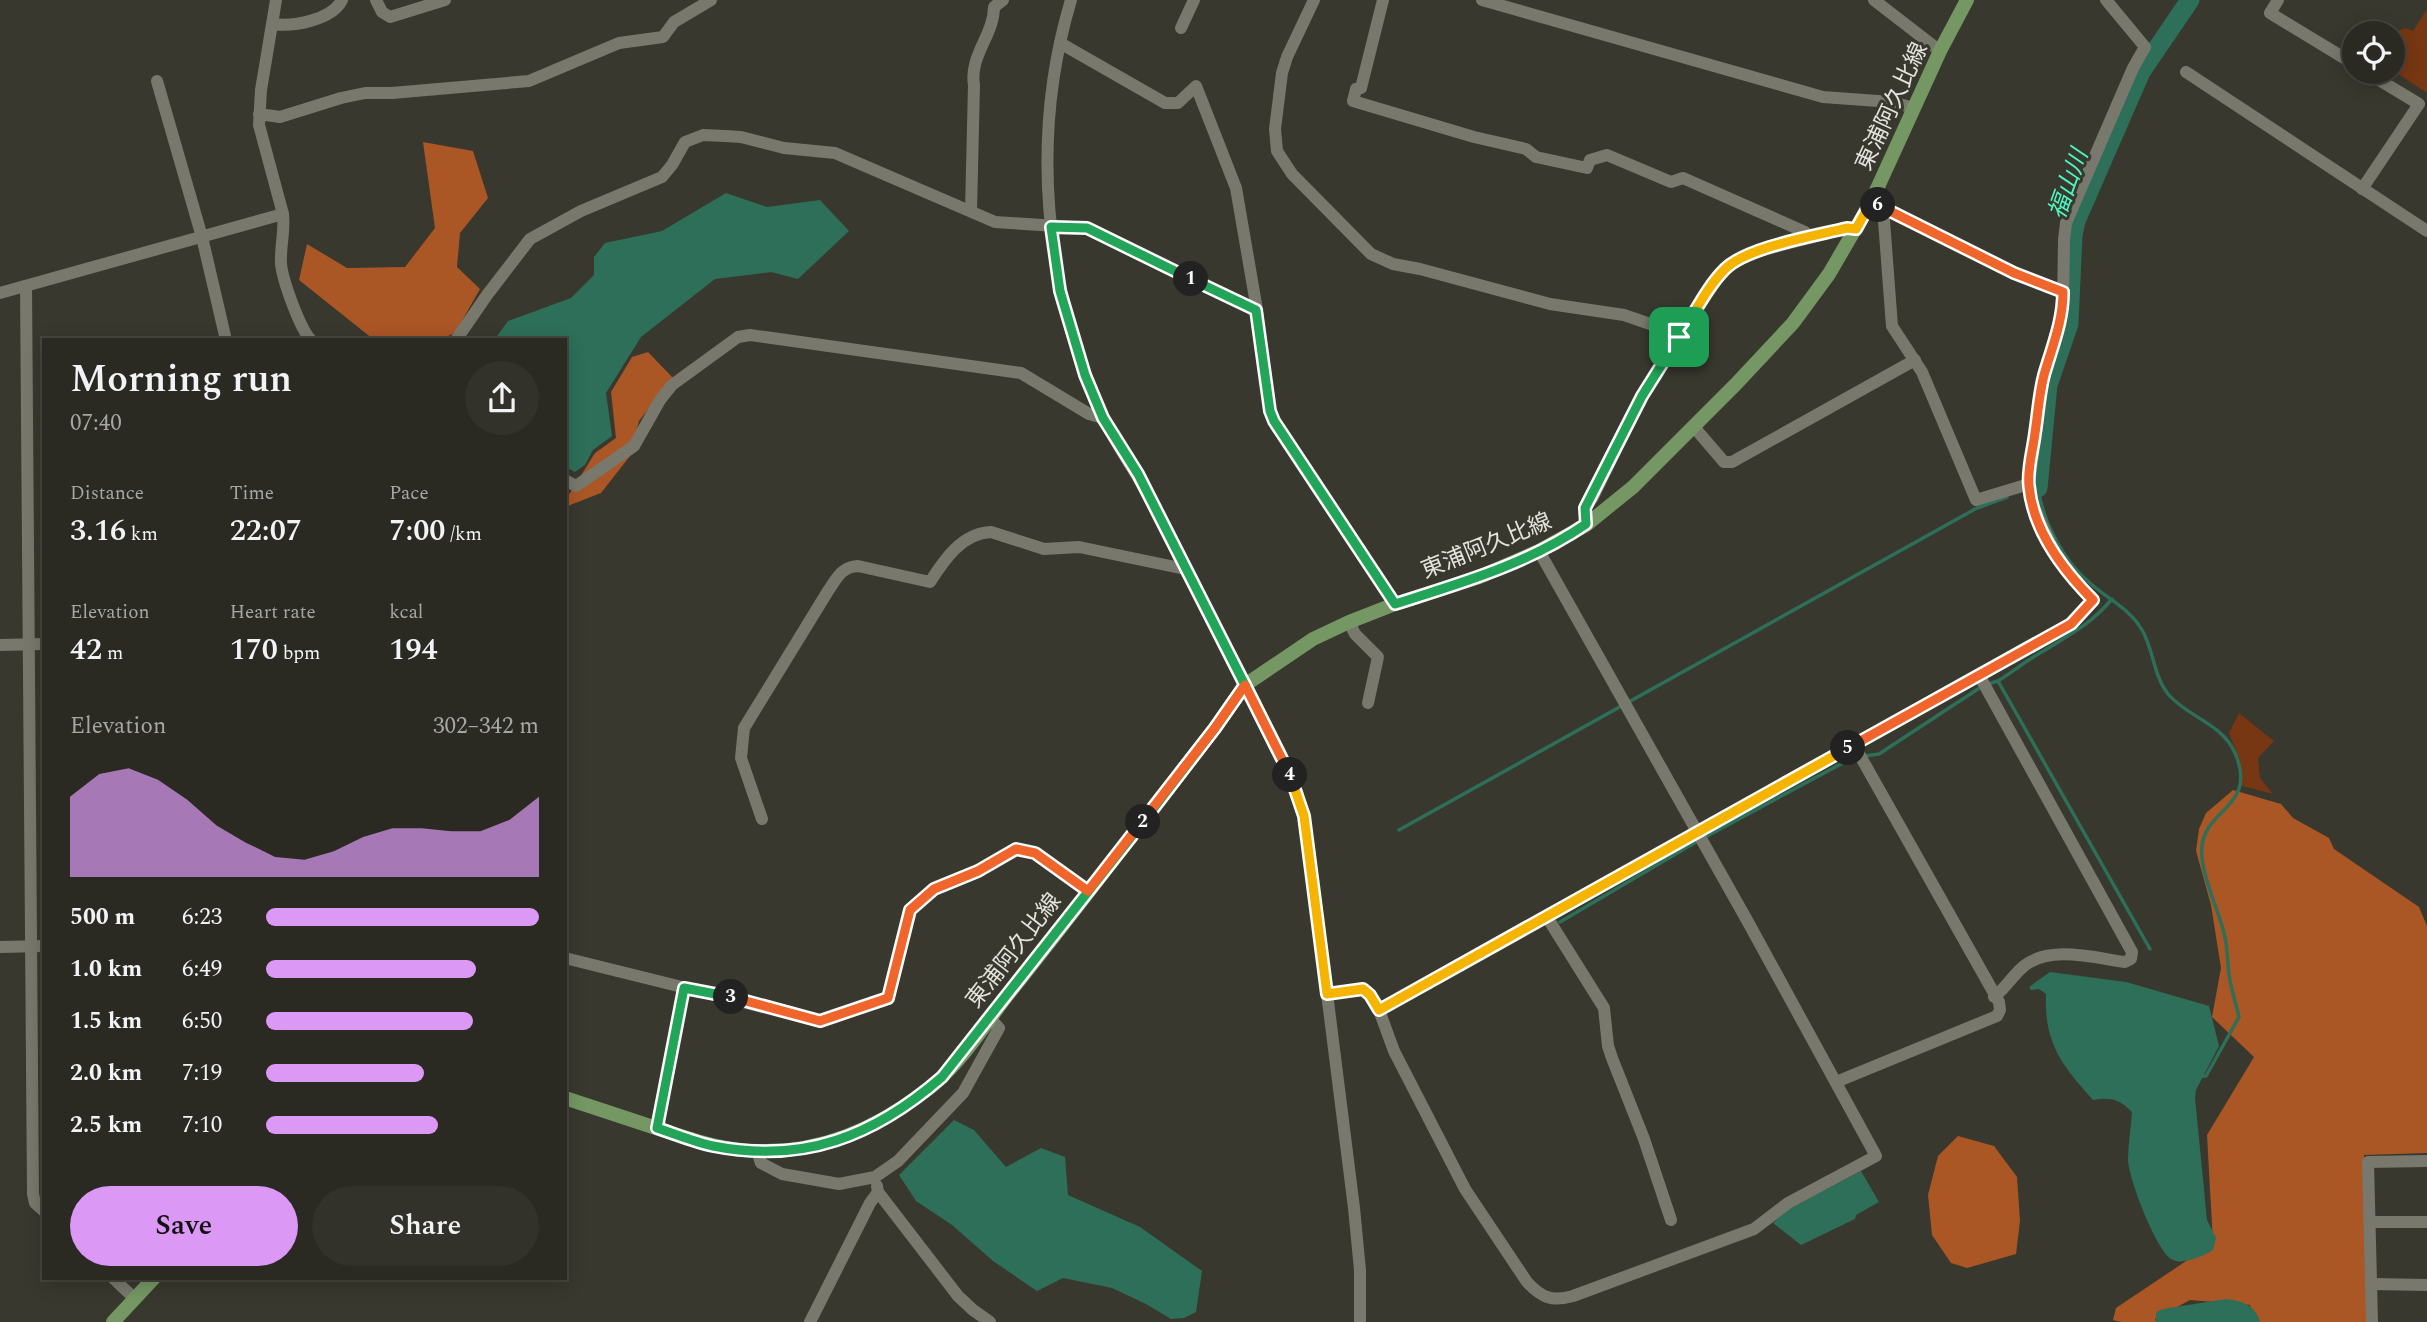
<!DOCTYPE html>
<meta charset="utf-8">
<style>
:root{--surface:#2a2a22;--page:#32322a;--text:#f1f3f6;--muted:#a5a7a5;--line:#464640;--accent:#db99f5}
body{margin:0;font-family:Spectral,"Noto Sans JP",serif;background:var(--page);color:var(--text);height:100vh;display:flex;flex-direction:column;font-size:26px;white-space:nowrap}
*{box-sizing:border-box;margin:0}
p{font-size:23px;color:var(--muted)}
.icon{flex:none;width:38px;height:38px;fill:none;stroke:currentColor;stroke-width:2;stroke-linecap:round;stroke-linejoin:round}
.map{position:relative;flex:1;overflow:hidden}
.sheet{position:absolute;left:42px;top:338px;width:525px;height:942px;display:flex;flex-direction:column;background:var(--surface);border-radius:0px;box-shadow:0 4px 18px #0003,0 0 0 2px var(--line)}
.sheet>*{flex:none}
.tools{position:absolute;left:2342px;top:21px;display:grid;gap:14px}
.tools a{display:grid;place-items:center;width:63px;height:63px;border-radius:50%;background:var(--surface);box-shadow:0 4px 18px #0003,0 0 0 2px var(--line);font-size:35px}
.pin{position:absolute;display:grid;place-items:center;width:60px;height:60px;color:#fff;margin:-30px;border-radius:14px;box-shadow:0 4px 10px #0006}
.km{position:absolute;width:35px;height:35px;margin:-18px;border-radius:50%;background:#222;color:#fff;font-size:19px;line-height:35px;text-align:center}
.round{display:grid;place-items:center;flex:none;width:74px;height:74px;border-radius:37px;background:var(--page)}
.head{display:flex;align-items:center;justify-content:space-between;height:119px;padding:0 28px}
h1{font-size:38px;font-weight:600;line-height:52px}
.metrics{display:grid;grid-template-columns:repeat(3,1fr);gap:10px;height:119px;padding:7px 28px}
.metrics div{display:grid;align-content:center}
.metrics b{font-size:30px;font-weight:600}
.metrics small{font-size:19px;font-weight:400}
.metrics p{font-size:19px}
.chart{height:196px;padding:14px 28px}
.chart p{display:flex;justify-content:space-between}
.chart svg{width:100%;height:126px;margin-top:7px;fill:var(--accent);opacity:.7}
.primary-button{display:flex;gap:14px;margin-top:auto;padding:14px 28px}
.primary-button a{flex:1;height:80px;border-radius:42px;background:var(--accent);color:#111;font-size:28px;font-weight:600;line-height:80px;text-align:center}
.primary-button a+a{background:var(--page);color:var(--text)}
ul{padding:0 28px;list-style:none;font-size:23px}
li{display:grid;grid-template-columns:112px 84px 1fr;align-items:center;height:52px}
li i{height:18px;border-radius:9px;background:var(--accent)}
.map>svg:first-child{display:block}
.green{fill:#763712}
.forest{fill:#ab5625}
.water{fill:#2d6f59}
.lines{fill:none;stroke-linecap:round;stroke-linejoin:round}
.stream{stroke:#2d6f59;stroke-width:3.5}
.river{stroke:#2d6f59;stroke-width:19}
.minor{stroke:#78786d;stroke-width:12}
.major{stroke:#749763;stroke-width:14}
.split-1-casing{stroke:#fff;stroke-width:14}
.split-2-casing{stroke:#fff;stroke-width:14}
.split-3-casing{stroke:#fff;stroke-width:14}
.split-4-casing{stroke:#fff;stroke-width:14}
.split-5-casing{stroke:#fff;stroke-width:14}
.split-6-casing{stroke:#fff;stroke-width:14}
.split-7-casing{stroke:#fff;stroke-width:14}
.split-1{stroke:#22a559;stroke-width:9}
.split-2{stroke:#22a559;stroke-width:9}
.split-3{stroke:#22a559;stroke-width:9}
.split-4{stroke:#f0652b;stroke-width:9}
.split-5{stroke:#f5b400;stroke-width:9}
.split-6{stroke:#f0652b;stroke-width:9}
.split-7{stroke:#f5b400;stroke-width:9}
.labels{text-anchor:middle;stroke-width:6;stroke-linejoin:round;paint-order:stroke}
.street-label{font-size:23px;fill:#e4e4de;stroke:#38382e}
.water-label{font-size:24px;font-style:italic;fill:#4af7c3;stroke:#38382e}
</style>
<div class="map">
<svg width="2427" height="1322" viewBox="0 0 2427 1322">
<rect width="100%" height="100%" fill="#38382e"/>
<g class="green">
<path d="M2427 9V93L2392 70C2392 53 2386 34 2405 28L2413 31Z"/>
<polygon points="2239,713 2274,741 2258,758 2260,778 2273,794 2242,786 2239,758 2229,733"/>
</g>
<g class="forest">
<polygon points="423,142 473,151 488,198 460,233 457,267 480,289 455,333 441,339 373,339 299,280 307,244 347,268 405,267 435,228"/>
<polygon points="648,352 673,378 639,421 630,456 601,493 565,507 565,501 595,453 616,438 611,392 632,357"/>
<polygon points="2233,790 2281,804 2293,818 2329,838 2334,849 2419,907 2427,926 2427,1153 2364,1155 2368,1322 2253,1322 2250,1305 2190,1300 2155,1319 2156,1322 2121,1322 2113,1320 2116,1308 2213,1243 2207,1135 2254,1057 2212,1017 2221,968 2211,905 2196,851 2199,829 2206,813"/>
<polygon points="1958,1136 1994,1146 2017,1177 2020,1221 2016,1254 1967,1268 1951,1263 1932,1235 1928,1195 1938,1156"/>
</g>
<g class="water">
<polygon points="726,193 767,207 820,200 849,231 798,279 771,272 715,279 641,337 606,393 612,436 593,450 585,465 575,472 565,467 565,340 495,339 508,321 571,298 594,275 594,257 605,243 662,231"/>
<path d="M2050 972 2126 982 2209 1006 2219 1046 2196 1090 2195 1098 2207 1220 2216 1238 2213 1250C2204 1256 2181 1266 2171 1259 2156 1249 2129 1180 2128 1160 2128 1144 2131 1128 2132 1112 2119 1099 2111 1097 2093 1100 2062 1065 2044 1044 2046 994L2039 989 2031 990 2029 987Z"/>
<polygon points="954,1120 974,1130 1006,1167 1041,1148 1065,1157 1068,1195 1140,1227 1202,1271 1196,1312 1184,1318 1171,1319 1146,1304 1112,1288 1063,1278 1037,1291 993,1261 952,1225 916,1201 899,1175"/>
<polygon points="1861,1171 1879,1202 1856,1215 1855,1219 1801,1245 1773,1223 1785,1211"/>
<path d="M2226 1299C2243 1301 2255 1305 2260 1322H2156V1312L2163 1309Z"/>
</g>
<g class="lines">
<g class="stream">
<path d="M2032 489 2038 488C2043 522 2064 562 2091 584 2108 599 2130 609 2142 630 2154 650 2153 675 2168 694 2187 717 2222 723 2235 753 2258 806 2206 808 2202 846 2199 871 2218 908 2224 933 2228 947 2227 961 2229 975 2231 989 2236 1003 2239 1017L2206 1076H2200"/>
<path d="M2112 599C2089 626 2069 635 2040 653 2026 661 2012 672 1998 681L2150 949"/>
<polyline points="1988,684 1998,681"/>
<polyline points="1865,756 1879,754 1981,687"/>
<polyline points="1399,830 1977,508 2007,497"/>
<polyline points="1560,922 1696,842 1852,758 1858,757"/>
</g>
<polyline class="river" points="2038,488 2048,385 2069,324 2073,235 2076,221 2141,72 2190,0"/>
<g class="minor">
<path d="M276 0 261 90 259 125 283 214C285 231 280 247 281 263 282 279 300 329 311 340"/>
<polyline points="376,0 382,12 390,17 445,0"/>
<path d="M1071 0C1030 137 1044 284 1102 414 1115 444 1136 472 1152 502 1194 586 1238 669 1280 752L1296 789 1304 816 1311 866 1354 1208 1360 1270V1322"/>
<polyline points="1314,0 1287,57 1282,73 1275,129 1277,151 1292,174 1371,254 1393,264 1420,269 1550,304 1624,315 1653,325 1679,337"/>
<polyline points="1383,0 1361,88 1356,89 1353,101 1474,137 1526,149 1536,157 1587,168 1590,160 1607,155 1671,182 1683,178 1805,232 1810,238"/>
<polyline points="1482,0 1823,97 1892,102 1914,108"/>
<polyline points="1874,0 1940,51"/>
<polyline points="2278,0 2270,13 2354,64"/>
<path d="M273 24C293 27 332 20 342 0"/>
<polyline points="1181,28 1194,0"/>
<polyline points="1060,43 1165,103 1178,103 1196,86 1236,188 1256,304 1270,411 1274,421 1395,604"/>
<polyline points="2186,72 2427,231"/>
<polyline points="157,81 202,237 226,340"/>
<polyline points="259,114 280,117 341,98 365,93 392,93 529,81 619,43 663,37 674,22 711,0"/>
<polyline points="2362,189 2419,104 2366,72"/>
<polyline points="1876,205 2014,273 2063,292"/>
<polyline points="1883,208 1892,326 1922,372 1976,500 2029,484"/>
<path d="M971 211 974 85C969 56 994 35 994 7L1003 0"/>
<polyline points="26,286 33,1194 35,1203 44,1211"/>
<polyline points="0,293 283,214"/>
<polyline points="456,340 487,295 530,239 581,211 662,177 672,165 685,142 703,135 725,136 741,137 784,148 835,153 995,222 1087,228 1256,310"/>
<polyline points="1694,427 1724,462 1732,462 1915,360"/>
<polyline points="565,480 576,486 634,446 660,400 672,385 738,337 750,335 1021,373 1089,414 1103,418"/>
<polyline points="1586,525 1585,508 1593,497 1642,396 1693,315 1724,269 1733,263 1755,252 1847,228 1856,229"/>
<polyline points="1349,622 1355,634 1378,657 1368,703"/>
<polyline points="0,645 44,644"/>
<path d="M1979 675 2132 952 2131 959 2125 962C2095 958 2050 945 2024 966 2013 975 2006 988 1994 997"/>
<path d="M762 819 741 758 744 728 828 591C837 578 841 567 858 566L930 582C944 560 962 533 991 532L1044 549 1079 547 1185 569"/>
<polyline points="1547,917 1604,1008 1608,1046 1612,1058 1644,1139 1671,1220"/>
<polyline points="0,947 44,946"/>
<polyline points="565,958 819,1021 888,998 910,910 934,889 978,871 1016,849 1035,853 1088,891"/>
<path d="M1327 994 1363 989 1370 995 1379 1010 1394 1051 1465 1189 1527 1282C1542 1298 1552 1302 1573 1296L1754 1229 1788 1203 1876 1156 1748 922 1539 551"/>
<polyline points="1379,1010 2071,624 2093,600 2076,582 2054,551 2033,505 2029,484 2044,376 2063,307 2064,240 2066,223 2133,68 2145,47 2106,0"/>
<polyline points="1836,1082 1997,1016 2000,1010 1999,1002 1854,745"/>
<polyline points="657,1128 684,988"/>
<polyline points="757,1151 761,1163 782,1174 839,1184 875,1177 898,1161 963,1093 999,1028 990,1018"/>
<polyline points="878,1192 958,1296 973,1310 990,1322"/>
<polyline points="2370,1222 2427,1222"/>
<polyline points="113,1278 134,1298"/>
<polyline points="2371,1284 2427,1285"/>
<polyline points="810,1322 870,1203 878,1192 877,1186"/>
<polyline points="2372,1322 2368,1162 2427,1161"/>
</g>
<g class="major">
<path d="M565 1098C595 1108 626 1118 656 1128 690 1139 723 1151 759 1151 821 1153 875 1129 924 1092 959 1067 984 1025 1010 992 1080 905 1146 816 1215 728L1245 685 1313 639 1349 622 1395 604 1479 577 1539 551 1586 525 1633 487 1736 384 1793 323 1829 274 1871 202 1940 51 1967 0"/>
<polyline points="113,1322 154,1278"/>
</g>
</g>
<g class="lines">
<defs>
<path id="split-1" d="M1191 279 1256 310 1270 411 1274 421 1395 604C1461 583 1528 564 1586 524L1585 508 1642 396 1679 337"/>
<polyline id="split-2" points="1143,822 1215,728 1245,685 1138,474 1103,418 1085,375 1060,291 1051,227 1087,228 1191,279"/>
<path id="split-3" d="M731 997 684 988 657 1128C675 1134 694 1142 713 1146 804 1164 874 1136 942 1077L1143 822"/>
<polyline id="split-4" points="731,997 820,1021 888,998 910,910 934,889 978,871 1016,849 1035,853 1088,891 1215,728 1245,685 1290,775"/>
<polyline id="split-5" points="1290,775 1304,816 1327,994 1363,989 1370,995 1379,1010 1848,748"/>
<path id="split-6" d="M1848 748 2071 624 2093 600C2063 570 2033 530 2029 486 2027 469 2033 450 2035 433 2038 414 2039 394 2044 375 2052 347 2063 322 2063 292L2014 273 1878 205"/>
<path id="split-7" d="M1679 337C1694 315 1706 288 1725 269 1747 247 1815 236 1847 228L1856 229 1871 202 1878 205"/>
</defs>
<use href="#split-1" class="split-1-casing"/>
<use href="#split-2" class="split-2-casing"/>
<use href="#split-3" class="split-3-casing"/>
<use href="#split-4" class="split-4-casing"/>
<use href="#split-5" class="split-5-casing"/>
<use href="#split-6" class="split-6-casing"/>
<use href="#split-7" class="split-7-casing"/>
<use href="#split-1" class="split-1"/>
<use href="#split-2" class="split-2"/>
<use href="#split-3" class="split-3"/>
<use href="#split-4" class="split-4"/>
<use href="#split-5" class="split-5"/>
<use href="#split-6" class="split-6"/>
<use href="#split-7" class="split-7"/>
</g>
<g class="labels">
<g class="street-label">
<text transform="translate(1891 106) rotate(-65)" y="8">東浦阿久比線</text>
<text transform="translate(1486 545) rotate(-22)" y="8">東浦阿久比線</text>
<text transform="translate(1013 950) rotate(-52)" y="8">東浦阿久比線</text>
</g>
<g class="water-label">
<text transform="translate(2068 184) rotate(-70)" y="8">福山川</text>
</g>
</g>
</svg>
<div class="tools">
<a><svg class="icon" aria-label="locate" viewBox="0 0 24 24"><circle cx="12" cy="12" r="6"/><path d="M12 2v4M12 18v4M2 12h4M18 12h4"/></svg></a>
</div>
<div class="pin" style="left:1679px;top:337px;background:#1e9e55"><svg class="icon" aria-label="arrive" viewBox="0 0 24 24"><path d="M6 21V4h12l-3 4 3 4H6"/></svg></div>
<b class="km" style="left:1191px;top:279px">1</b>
<b class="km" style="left:1143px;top:822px">2</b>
<b class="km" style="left:731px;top:997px">3</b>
<b class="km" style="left:1290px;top:775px">4</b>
<b class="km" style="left:1848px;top:748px">5</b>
<b class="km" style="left:1878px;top:205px">6</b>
<section class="sheet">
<div class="head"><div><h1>Morning run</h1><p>07:40</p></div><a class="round"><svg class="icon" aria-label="share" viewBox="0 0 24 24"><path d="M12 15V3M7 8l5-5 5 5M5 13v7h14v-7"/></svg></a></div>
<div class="metrics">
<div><p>Distance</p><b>3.16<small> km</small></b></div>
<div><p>Time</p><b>22:07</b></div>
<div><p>Pace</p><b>7:00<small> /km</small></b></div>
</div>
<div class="metrics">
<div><p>Elevation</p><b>42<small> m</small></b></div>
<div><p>Heart rate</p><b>170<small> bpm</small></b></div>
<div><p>kcal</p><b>194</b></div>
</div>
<div class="chart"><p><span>Elevation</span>302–342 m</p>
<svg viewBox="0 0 160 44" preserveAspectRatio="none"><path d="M0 44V16L10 8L20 6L30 10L40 17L50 26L60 32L70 37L80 38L90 35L100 30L110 27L120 27L130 28L140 28L150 24L160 16V44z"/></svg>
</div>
<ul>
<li><b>500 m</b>6:23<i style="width:100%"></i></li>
<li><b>1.0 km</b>6:49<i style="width:77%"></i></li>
<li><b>1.5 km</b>6:50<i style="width:76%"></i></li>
<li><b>2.0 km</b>7:19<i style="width:58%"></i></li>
<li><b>2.5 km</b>7:10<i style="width:63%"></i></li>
</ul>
<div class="primary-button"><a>Save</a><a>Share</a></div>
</section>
</div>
